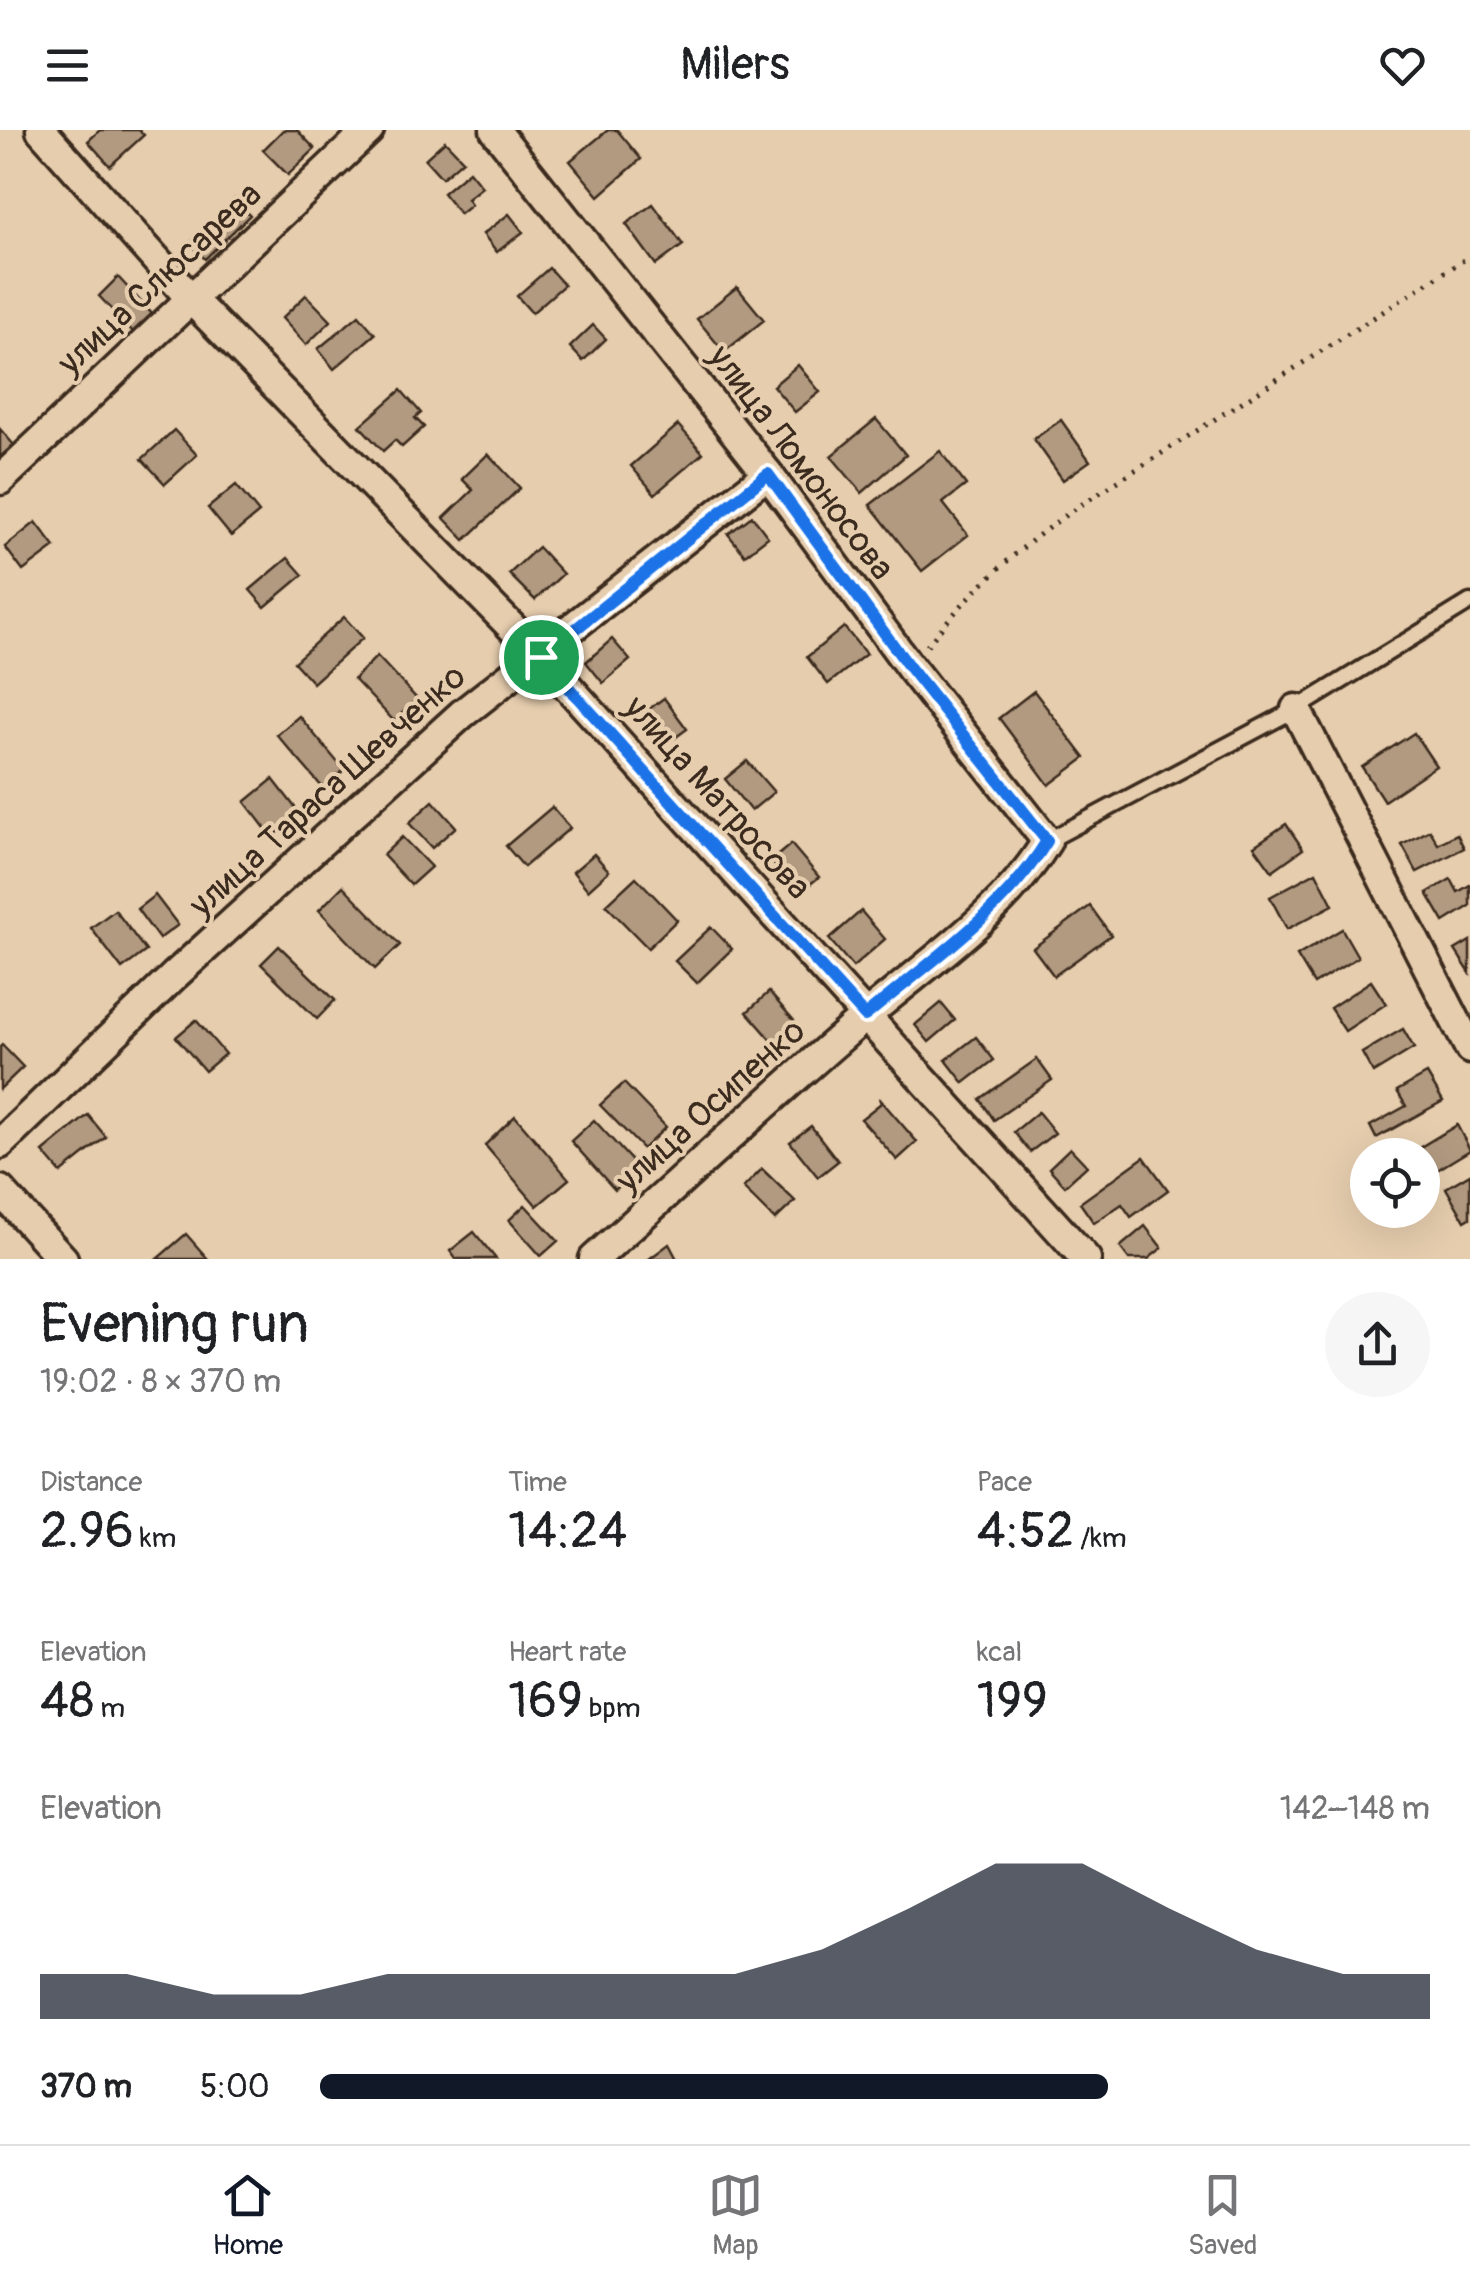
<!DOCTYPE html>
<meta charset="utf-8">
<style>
:root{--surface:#fff;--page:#f6f6f6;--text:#202124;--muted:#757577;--line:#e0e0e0;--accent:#111827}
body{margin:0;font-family:Pangolin,sans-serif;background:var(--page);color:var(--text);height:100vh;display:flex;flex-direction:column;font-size:38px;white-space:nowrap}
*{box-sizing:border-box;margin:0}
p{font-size:32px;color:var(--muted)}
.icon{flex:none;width:55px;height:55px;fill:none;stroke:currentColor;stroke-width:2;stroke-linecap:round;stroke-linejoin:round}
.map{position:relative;height:1129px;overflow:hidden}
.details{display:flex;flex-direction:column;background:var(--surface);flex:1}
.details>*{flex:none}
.tools{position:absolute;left:1350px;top:1008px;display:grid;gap:20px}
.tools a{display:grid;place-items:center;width:90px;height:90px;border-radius:50%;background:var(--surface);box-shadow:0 10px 40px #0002;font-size:50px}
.pin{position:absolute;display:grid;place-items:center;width:85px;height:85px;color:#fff;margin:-42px;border:5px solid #fff;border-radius:50%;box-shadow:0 2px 10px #0007}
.round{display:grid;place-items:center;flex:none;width:105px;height:105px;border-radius:52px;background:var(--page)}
.summary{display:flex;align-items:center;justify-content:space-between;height:170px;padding:0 40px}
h1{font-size:55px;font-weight:600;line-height:75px}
.figures{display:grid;grid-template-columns:repeat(3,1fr);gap:15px;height:170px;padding:10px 40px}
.figures div{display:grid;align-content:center}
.figures b{font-size:50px;font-weight:600}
.figures small{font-size:28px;font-weight:400}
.figures p{font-size:28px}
.chart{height:280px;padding:20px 40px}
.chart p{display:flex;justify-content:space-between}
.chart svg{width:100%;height:180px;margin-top:10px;fill:var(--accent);opacity:.7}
ul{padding:0 40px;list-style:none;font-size:32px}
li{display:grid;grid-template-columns:160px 120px 1fr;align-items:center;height:75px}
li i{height:25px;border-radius:12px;background:var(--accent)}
header{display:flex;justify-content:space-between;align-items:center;height:130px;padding:0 40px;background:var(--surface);font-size:45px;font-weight:600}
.tabs{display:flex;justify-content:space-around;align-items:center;height:140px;border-top:2px solid var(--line);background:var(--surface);font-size:28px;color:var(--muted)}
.tabs a{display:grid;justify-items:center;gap:5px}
.tabs .current{color:var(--accent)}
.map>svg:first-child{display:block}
.building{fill:#b29a81;stroke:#3b2a1e;stroke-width:2.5}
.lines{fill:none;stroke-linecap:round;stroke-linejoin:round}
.service-casing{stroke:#3b2a1e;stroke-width:21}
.minor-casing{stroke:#3b2a1e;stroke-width:35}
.path{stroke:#3b2a1e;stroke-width:5;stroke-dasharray:2.5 8;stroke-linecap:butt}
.service{stroke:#e6cdae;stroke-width:14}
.minor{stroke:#e6cdae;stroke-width:28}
.route-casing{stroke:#fff;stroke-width:20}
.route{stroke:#1a73e8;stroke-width:12}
.labels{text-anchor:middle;stroke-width:8;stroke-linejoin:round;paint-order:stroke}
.street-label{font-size:35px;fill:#3b2a1e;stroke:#e6cdae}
</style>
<header><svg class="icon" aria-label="menu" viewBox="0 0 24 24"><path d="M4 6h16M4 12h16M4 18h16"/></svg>Milers<svg class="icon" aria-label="heart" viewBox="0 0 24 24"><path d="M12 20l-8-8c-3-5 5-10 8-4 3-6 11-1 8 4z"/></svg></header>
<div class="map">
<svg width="1470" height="1129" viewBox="0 0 1470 1129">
<rect width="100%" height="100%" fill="#e6cdae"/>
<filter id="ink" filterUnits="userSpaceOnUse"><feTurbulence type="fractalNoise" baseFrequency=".01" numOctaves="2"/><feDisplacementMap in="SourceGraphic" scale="20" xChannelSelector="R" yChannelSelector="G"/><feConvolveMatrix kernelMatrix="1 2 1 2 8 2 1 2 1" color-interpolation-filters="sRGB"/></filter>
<g filter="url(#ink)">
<g class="building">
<polygon points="100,0 139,0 144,5 110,36 88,11"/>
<polygon points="283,0 297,0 315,19 288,45 263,20"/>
<polygon points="608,0 617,0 641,29 599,66 570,31"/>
<polygon points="445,11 463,30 442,48 425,29"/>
<polygon points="469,41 482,57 467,69 471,75 460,84 443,63"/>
<polygon points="235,69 250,85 205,129 190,113"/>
<polygon points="653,74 683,115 656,135 626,94"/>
<polygon points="509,84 523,102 497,122 483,104"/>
<polygon points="549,138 564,155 532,183 517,166"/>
<polygon points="118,147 154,186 135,204 99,166"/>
<polygon points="737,157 764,190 724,222 697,189"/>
<polygon points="306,165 331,191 306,215 282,188"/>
<polygon points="359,185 375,204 334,239 318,219"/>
<polygon points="593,195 606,209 583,231 570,217"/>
<polygon points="798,235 820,262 795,282 773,256"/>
<polygon points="401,260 421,283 415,288 424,297 402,317 395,310 383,321 360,296"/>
<polygon points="876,289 906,325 862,363 831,326"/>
<polygon points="1061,290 1090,331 1063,350 1034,309"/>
<polygon points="678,295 703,323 655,364 631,336"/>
<polygon points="0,299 14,315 0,327"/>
<polygon points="174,300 197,325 165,354 142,329"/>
<polygon points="940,321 966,355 943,373 968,405 922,441 870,375"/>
<polygon points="488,324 520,358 465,410 444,388 473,360 462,349"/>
<polygon points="236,355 259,383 231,406 208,378"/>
<polygon points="752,386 768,407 745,425 728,404"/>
<polygon points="36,392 55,417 23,441 5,417"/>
<polygon points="538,417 563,444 535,470 509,444"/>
<polygon points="288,428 303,445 265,477 250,460"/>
<polygon points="344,487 363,508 313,553 294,532"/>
<polygon points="844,497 866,524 828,554 807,527"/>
<polygon points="612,509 630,530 603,553 586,532"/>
<polygon points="377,526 417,569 394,591 354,549"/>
<polygon points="1034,561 1085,628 1049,655 999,588"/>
<polygon points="664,568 687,599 661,618 638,587"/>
<polygon points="299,586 344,640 323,658 277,605"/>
<polygon points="1414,603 1436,636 1384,671 1362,637"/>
<polygon points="747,631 774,662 751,681 725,649"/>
<polygon points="273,649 301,685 272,707 245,672"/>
<polygon points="433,671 456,697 432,718 409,693"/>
<polygon points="552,677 570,698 524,737 506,716"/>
<polygon points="1286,694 1303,719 1272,741 1254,716"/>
<polygon points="1430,700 1438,714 1457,704 1464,718 1417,742 1402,715"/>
<polygon points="402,707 431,737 411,755 383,725"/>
<polygon points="791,714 819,747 799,763 771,731"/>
<polygon points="594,724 609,741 588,760 573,742"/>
<polygon points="1316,742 1333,775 1287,799 1270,767"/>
<polygon points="636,747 677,790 648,818 606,775"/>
<polygon points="1451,749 1458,762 1470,755 1470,776 1444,792 1427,763"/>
<polygon points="343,756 400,815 375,839 319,780"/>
<polygon points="155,765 178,795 159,809 137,779"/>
<polygon points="1090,776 1111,805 1054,846 1033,818"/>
<polygon points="115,780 146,821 122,839 91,798"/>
<polygon points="861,781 885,809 853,837 829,809"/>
<polygon points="711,797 732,819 697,853 675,831"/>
<polygon points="1342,799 1358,827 1314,854 1297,826"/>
<polygon points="1470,811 1470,843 1455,820"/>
<polygon points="279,816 335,870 317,889 261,834"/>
<polygon points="1371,851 1386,874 1345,901 1330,878"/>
<polygon points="769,862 797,894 775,914 747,882"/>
<polygon points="941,873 955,890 929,912 915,895"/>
<polygon points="196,890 225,924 205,941 176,907"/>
<polygon points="1403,899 1414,918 1373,943 1362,923"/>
<polygon points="976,907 994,930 964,953 946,930"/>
<polygon points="2,915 23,937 0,959 0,917"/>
<polygon points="1037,929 1052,950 994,990 980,969"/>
<polygon points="1427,944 1443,971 1376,1008 1370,996 1406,976 1397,961"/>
<polygon points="624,953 666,997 643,1019 600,975"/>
<polygon points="879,968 917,1012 897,1030 861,989 881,973"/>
<polygon points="1038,982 1055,1003 1030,1022 1014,1002"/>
<polygon points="88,985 106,1007 61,1043 43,1022"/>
<polygon points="515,986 569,1049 537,1076 485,1015"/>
<polygon points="594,990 639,1039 615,1060 571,1011"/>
<polygon points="1457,995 1470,1020 1429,1045 1422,1025 1414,1021"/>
<polygon points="811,996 838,1031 818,1047 790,1012"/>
<polygon points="1070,1018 1087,1036 1065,1056 1049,1038"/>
<polygon points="1144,1027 1168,1060 1131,1087 1122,1074 1094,1093 1080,1073"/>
<polygon points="762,1039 795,1071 775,1090 743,1058"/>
<polygon points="1470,1044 1470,1088 1465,1091 1446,1058"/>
<polygon points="525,1075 558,1111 541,1126 509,1090"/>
<polygon points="1145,1096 1162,1118 1148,1129 1129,1129 1120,1117"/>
<polygon points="474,1102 496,1129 456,1129 450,1121"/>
<polygon points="186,1104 208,1129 157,1129"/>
<polygon points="669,1114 677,1129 649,1129"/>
</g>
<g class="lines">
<defs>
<polyline id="service" points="1047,711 1296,579 1470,472"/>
<g id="minor">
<polyline points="41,0 192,170 541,527 1086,1129"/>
<path d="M495 0 768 344 910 537 1047 711C1004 783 930 831 867 885 774 964 685 1048 594 1129"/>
<polyline points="0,350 369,0"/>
<polyline points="1296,579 1470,919"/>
<polyline points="0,1014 175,845 462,584 768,344"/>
<polyline points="0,1060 63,1129"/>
</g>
</defs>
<use href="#service" class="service-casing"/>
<use href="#minor" class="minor-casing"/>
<path class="path" d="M927 516C970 461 1016 420 1073 380L1470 126"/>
<use href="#service" class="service"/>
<use href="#minor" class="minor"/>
</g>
</g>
<g class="lines" filter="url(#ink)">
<defs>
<path id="route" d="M768 344 910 538 1047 711C1003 783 928 833 865 886L541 527Z"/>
</defs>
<use href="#route" class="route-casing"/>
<use href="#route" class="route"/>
</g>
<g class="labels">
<g class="street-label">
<text transform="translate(159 148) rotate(-43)" y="12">улица Слюсарева</text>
<text transform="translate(802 332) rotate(53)" y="12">улица Ломоносова</text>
<text transform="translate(327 660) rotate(-42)" y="12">улица Тараса Шевченко</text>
<text transform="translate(718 667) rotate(48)" y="12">улица Матросова</text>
<text transform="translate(710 975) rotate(-42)" y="12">улица Осипенко</text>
</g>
</g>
</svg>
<div class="tools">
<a><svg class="icon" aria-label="locate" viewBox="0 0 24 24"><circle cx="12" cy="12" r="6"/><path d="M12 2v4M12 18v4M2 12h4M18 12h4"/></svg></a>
</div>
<div class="pin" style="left:541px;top:527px;background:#1e9e55"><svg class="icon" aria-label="arrive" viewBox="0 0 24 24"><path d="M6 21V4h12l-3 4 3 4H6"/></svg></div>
</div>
<section class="details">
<div class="summary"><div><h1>Evening run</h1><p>19:02 · 8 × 370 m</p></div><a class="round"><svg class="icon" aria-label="share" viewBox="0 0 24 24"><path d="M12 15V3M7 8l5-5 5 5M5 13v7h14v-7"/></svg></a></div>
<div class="figures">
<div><p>Distance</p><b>2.96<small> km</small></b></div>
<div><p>Time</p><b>14:24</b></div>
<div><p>Pace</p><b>4:52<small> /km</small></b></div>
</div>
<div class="figures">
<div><p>Elevation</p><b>48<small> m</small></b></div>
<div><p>Heart rate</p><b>169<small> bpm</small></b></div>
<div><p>kcal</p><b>199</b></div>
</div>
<div class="chart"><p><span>Elevation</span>142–148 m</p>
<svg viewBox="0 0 160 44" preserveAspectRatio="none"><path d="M0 44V33L10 33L20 38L30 38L40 33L50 33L60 33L70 33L80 33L90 27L100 17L110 6L120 6L130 17L140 27L150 33L160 33V44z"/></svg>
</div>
<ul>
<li><b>370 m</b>5:00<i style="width:71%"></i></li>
</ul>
</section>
<nav class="tabs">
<a class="current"><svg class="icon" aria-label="home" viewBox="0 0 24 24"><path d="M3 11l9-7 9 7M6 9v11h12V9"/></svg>Home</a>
<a><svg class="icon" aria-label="map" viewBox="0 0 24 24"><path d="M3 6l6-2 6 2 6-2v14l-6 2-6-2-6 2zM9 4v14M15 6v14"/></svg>Map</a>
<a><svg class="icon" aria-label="saved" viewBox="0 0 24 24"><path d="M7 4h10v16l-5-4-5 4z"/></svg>Saved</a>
</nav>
